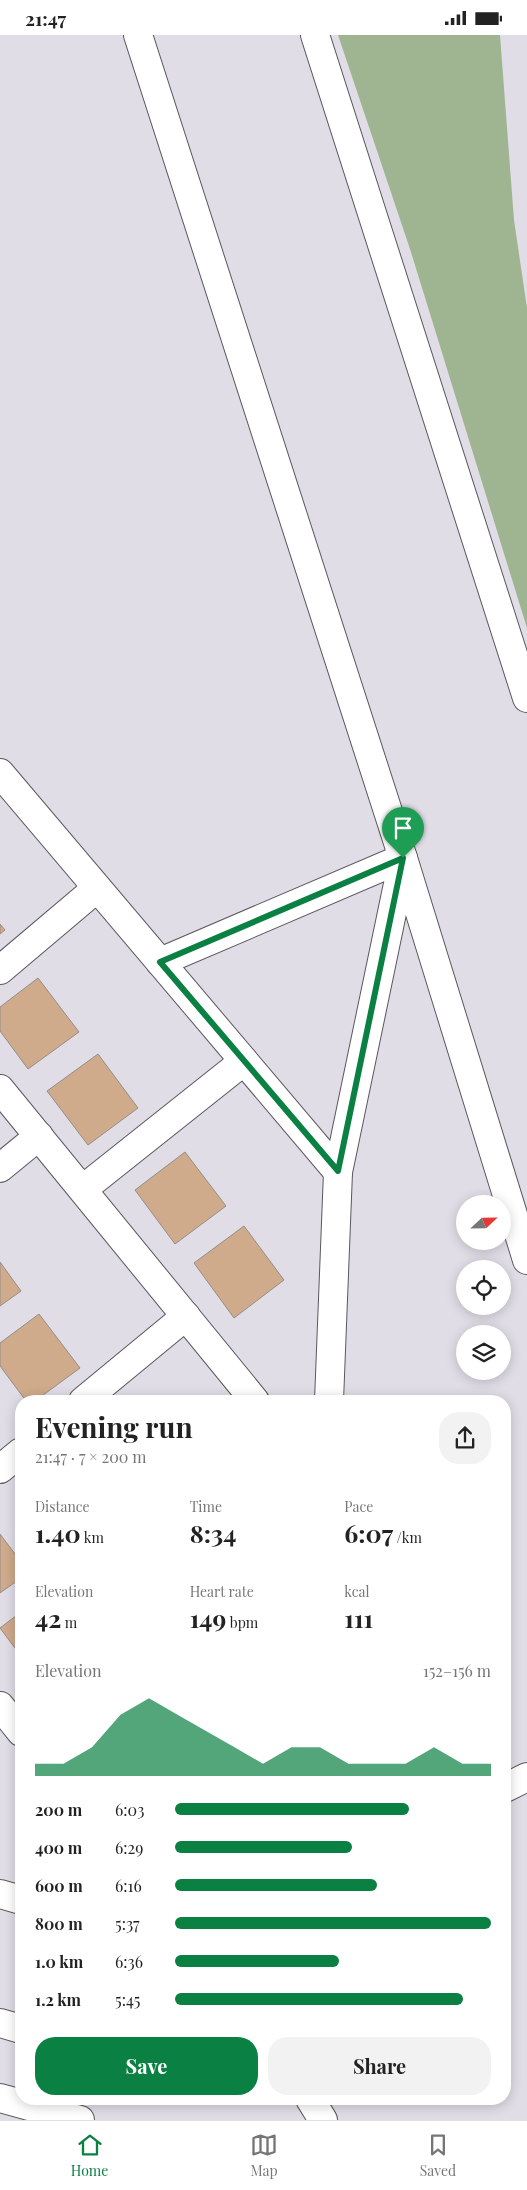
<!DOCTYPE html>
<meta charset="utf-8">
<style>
:root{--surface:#fff;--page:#f2f2f2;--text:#222;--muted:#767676;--line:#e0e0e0;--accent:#0b8043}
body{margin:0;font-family:"Playfair Display",serif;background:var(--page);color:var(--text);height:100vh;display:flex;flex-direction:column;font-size:19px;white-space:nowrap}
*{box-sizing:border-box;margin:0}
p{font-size:16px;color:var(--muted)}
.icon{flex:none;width:28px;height:28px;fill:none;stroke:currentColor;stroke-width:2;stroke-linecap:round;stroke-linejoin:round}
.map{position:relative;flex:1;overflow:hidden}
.panel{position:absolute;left:15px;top:1360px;width:496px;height:710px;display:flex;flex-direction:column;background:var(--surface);border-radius:20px;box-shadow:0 2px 12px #0003}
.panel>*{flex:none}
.needle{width:32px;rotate:68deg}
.fabs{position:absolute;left:456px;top:1160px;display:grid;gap:10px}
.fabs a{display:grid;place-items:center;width:55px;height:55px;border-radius:50%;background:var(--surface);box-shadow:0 2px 12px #0003;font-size:25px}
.pin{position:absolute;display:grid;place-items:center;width:42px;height:42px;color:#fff;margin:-51px -21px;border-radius:50% 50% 50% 0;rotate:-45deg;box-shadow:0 0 5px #0007}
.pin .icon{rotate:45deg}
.round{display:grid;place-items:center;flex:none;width:52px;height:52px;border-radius:20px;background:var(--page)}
.head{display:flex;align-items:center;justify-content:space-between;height:85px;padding:0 20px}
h1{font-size:28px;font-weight:700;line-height:38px}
.stats{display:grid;grid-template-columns:repeat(3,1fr);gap:8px;height:85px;padding:5px 20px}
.stats div{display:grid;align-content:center}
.stats b{font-size:25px;font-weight:700}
.stats small{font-size:14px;font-weight:400}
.stats p{font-size:14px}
.chart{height:140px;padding:10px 20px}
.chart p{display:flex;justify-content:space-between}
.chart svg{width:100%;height:90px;margin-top:5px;fill:var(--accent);opacity:.7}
.action{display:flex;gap:10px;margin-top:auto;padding:10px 20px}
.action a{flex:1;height:58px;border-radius:20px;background:var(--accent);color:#fff;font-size:20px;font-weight:700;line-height:58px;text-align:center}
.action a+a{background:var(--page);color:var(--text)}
ul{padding:0 20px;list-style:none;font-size:16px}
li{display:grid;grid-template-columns:80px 60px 1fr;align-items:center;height:38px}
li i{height:12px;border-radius:6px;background:var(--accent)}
.status{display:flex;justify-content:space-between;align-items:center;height:35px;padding:0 25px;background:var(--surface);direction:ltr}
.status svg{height:14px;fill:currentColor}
.dock{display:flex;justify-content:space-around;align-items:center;height:70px;border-top:1px solid var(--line);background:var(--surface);font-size:14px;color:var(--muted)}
.dock a{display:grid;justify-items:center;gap:2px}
.dock .current{color:var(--accent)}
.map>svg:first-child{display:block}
.green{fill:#9fb592}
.building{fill:#cfaa8b;stroke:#958d87}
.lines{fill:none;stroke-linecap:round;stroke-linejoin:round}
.minor-casing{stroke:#5a575f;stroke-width:30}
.motorway-casing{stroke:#5a575f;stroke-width:30}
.minor{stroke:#fff;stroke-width:28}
.motorway{stroke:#fff;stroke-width:28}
.route-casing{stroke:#fff;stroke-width:10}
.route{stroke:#0b8043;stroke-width:6}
</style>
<div class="status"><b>21:47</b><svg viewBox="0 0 49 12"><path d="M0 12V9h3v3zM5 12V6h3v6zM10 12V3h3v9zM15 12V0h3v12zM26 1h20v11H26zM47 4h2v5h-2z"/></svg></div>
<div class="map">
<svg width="527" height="2085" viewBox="0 0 527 2085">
<rect width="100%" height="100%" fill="#e1dde7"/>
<polygon class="green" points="338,0 500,0 514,185 527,273 527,593 410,214"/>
<g class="building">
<polygon points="0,889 5,895 0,899"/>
<polygon points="38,943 79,997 28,1034 0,996 0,972"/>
<polygon points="98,1019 138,1073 88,1110 47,1056"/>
<polygon points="185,1117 226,1171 175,1209 135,1155"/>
<polygon points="244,1191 284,1245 234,1283 194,1228"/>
<polygon points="0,1227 21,1256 0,1271"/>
<polygon points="39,1279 80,1333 35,1366 26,1366 0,1331 0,1308"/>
<polygon points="0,1499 21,1527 21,1543 0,1558"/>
<polygon points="21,1577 21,1621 0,1593"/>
</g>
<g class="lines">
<defs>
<g id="minor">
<polyline points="138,0 403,823 527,1225"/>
<polyline points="0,738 338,1137"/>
<polyline points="160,927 403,823"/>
<polyline points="0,935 97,853"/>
<polyline points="0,1054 255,1366"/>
<polyline points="0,1133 39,1101"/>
<polyline points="83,1154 244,1026"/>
<polyline points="83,1366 186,1281"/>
<polyline points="329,1366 338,1137 403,825"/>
<polyline points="0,1434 21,1417"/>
<polyline points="0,1671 21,1697"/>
<polyline points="505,1753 527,1742"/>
<polyline points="0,1859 21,1865"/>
<polyline points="0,1988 21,1994"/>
<polyline points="0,2063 80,2085"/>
<polyline points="310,2064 323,2085"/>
</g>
<polyline id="motorway" points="315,0 527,663"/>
</defs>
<use href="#minor" class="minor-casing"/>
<use href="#motorway" class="motorway-casing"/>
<use href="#minor" class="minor"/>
<use href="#motorway" class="motorway"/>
</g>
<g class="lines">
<defs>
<polygon id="route" points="403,823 338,1136 160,927"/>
</defs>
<use href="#route" class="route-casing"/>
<use href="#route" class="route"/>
</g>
</svg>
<div class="fabs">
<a><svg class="needle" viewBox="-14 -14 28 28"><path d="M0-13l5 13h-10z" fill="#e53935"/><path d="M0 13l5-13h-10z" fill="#767676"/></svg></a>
<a><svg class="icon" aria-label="locate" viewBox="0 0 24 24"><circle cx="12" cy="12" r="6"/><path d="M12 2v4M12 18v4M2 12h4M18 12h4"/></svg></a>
<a><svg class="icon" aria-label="layers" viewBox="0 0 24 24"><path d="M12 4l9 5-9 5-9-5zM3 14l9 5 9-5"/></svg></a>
</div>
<div class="pin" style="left:403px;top:823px;background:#1e9e55"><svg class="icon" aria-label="arrive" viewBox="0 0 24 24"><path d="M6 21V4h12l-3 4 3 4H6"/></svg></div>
<section class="panel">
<div class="head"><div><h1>Evening run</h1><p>21:47 · 7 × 200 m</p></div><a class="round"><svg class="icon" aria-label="share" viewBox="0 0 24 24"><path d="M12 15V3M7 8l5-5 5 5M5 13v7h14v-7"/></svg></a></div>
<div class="stats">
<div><p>Distance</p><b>1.40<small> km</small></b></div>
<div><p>Time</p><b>8:34</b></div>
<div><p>Pace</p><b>6:07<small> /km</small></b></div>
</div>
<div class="stats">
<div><p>Elevation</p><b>42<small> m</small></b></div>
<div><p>Heart rate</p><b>149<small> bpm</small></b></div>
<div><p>kcal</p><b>111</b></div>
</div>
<div class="chart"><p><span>Elevation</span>152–156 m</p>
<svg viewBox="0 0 160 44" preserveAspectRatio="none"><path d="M0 44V38L10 38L20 30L30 14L40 6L50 14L60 22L70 30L80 38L90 30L100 30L110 38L120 38L130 38L140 30L150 38L160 38V44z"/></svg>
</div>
<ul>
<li><b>200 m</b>6:03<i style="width:74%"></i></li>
<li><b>400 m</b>6:29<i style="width:56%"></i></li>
<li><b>600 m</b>6:16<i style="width:64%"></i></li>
<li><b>800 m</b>5:37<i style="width:100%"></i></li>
<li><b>1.0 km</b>6:36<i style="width:52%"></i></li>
<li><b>1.2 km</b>5:45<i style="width:91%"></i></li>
</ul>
<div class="action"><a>Save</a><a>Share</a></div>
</section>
</div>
<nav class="dock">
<a class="current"><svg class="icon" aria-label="home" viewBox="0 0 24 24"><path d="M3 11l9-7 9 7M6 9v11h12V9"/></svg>Home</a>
<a><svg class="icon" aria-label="map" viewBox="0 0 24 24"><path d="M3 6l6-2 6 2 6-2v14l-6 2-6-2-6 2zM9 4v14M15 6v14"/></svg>Map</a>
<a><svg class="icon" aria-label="saved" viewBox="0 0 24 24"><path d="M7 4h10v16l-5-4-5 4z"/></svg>Saved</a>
</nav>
